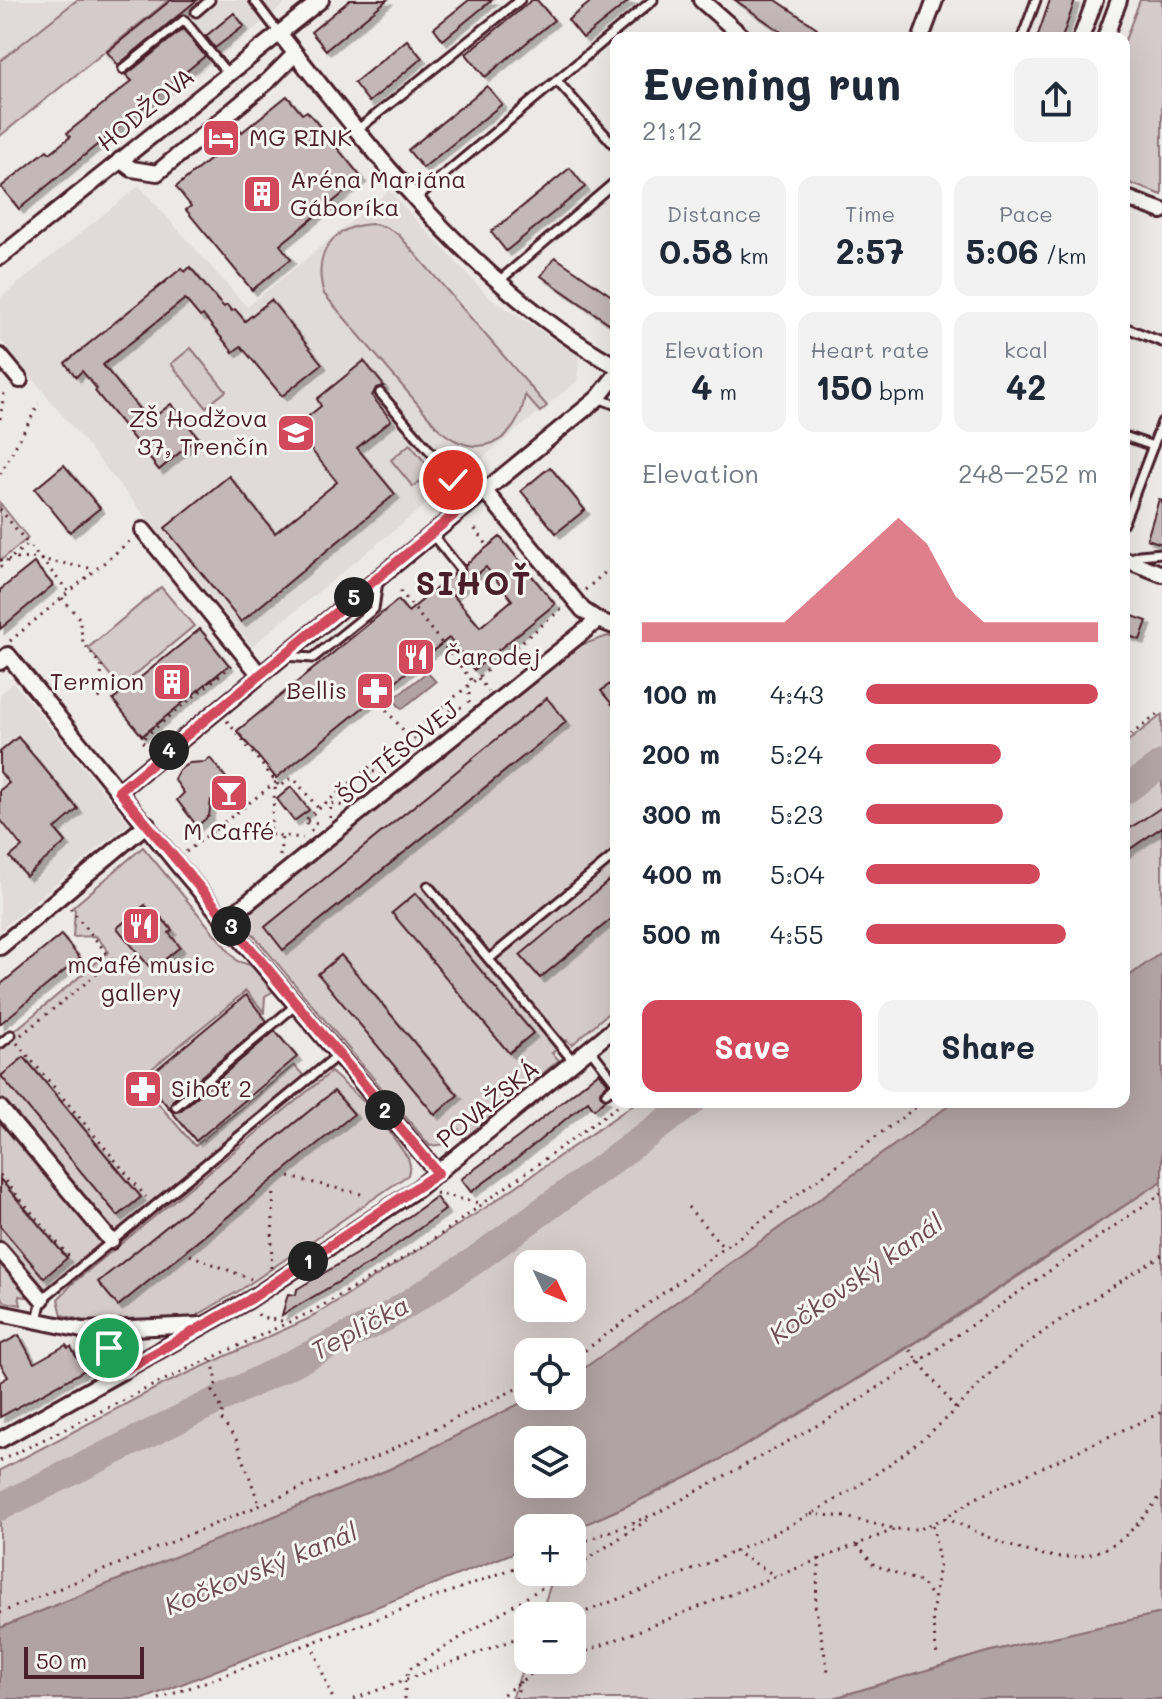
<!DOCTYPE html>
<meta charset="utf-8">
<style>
:root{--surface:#fff;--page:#f2f2f3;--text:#1f2937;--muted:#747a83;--accent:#d1495b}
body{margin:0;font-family:Mali,sans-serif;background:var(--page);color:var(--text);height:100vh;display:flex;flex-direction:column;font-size:30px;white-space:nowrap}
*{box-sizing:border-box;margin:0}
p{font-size:26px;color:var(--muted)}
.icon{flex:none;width:44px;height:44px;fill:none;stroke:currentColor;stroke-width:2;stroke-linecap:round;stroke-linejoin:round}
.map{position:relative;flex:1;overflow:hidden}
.details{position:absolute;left:610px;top:32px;width:520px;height:1076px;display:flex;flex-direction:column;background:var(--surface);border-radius:16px;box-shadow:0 8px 32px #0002}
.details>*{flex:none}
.needle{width:52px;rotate:133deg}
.buttons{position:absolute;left:514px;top:1250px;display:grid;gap:16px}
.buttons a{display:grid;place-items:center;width:72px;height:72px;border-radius:16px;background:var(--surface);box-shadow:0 8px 32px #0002;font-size:40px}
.scale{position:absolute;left:24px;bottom:20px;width:120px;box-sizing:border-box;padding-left:8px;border:4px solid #4a1f2b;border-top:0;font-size:22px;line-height:28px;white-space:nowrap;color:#4a1f2b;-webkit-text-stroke:6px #f6f6f2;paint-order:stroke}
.pin{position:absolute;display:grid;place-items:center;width:68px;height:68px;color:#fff;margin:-34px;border:4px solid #fff;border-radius:50%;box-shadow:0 2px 8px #0007}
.km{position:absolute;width:40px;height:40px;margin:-20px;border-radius:50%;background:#222;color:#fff;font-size:22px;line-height:40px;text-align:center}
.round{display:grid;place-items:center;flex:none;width:84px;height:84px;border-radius:16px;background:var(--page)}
.headline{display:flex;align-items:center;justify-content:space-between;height:136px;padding:0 32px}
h1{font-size:44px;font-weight:700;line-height:60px}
.stats{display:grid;grid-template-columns:repeat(3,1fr);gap:12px;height:136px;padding:8px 32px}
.stats div{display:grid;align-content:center;border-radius:16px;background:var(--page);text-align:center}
.stats b{font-size:34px;font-weight:700}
.stats small{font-size:22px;font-weight:400}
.stats p{font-size:22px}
.chart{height:224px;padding:16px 32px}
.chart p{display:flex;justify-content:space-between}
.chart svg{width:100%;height:144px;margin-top:8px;fill:var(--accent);opacity:.7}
.button{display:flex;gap:16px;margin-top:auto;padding:16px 32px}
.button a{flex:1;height:92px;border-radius:16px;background:var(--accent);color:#fff;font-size:32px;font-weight:700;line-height:92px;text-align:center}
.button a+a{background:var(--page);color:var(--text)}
ul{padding:0 32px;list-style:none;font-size:26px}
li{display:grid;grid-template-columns:128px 96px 1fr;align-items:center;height:60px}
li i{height:20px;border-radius:10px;background:var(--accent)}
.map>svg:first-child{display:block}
.built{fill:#e0dad8}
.green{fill:#d4cbca;stroke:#8f757a;stroke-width:2;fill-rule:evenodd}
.water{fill:#b1a2a3;stroke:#886e73;stroke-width:2;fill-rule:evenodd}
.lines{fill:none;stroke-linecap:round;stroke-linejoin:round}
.river{stroke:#b1a2a3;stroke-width:28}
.building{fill:#c4b7b7;stroke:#4a1f2b;stroke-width:2;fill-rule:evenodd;filter:url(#shadow)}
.lane-casing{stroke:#4a1f2b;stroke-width:13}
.street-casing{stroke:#4a1f2b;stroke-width:20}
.path{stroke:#4a1f2b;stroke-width:3;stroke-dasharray:2 6;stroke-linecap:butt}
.lane{stroke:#f6f6f2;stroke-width:7}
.street{stroke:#f6f6f2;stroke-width:14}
.route-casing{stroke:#fff;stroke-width:16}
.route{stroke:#d1495b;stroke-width:10}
.labels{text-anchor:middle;stroke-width:6;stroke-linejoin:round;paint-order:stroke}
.street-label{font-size:24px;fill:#4a1f2b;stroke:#f6f6f2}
.poi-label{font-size:24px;fill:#4a1f2b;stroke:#f6f6f2;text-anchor:start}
.water-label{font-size:26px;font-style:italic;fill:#6e4d55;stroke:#f6f6f2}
.district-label{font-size:32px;font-weight:bold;letter-spacing:2px;fill:#4a1f2b;stroke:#f6f6f2}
</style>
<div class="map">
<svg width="1162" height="1699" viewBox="0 0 1162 1699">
<defs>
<filter id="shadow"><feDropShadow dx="4.5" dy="4.5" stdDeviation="0" flood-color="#0004"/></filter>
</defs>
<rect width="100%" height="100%" fill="#ece9e6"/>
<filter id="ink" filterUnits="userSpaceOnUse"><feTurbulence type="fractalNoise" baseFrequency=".0125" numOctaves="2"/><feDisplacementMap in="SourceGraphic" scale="16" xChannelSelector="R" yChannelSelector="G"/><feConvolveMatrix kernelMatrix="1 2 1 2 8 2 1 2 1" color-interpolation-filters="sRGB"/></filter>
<g filter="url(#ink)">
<g class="built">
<polygon points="0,0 289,0 153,112 104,54 0,136"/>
<polygon points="139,186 247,307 389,191 488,296 579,357 577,381 252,646 0,339 0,298"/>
<polygon points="14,683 129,823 0,930 0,694"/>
</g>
<g class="green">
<polygon points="77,0 169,0 0,136 0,61"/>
<polygon points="1140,0 1162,0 1162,195 1124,181 1124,43"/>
<path d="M374 224 387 228 399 235 547 406 540 412 525 395C519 443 476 463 439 429L324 294C312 254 332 225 374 224Z"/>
<polygon points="191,348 226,391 206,407 171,364"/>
<polygon points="410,444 432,471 413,487 391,460"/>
<polygon points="0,503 28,538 0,561"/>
<polygon points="161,587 194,626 120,687 88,648"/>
<polygon points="608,636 616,639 616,1006 572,1045 567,1040 552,1053 559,1060 464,1140 459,1130 446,1141 448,1144 430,1146 241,920 581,645"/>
<polygon points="1162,715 1162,952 1124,980 1124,744"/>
<polygon points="143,847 237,961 253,966 274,991 265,996 264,1012 246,991 138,1080 195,1146 294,1065 304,1076 299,1081 299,1084 270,1104 44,1291 26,1297 19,1296 21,1305 5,1302 0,1295 0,1043 109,952 96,936 73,937 75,910 73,907"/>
<polygon points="331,1072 375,1112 408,1158 410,1165 408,1175 242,1289 196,1316 143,1324 108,1320 101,1325 62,1315 58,1299 73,1283"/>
<path d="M637 1102H954L573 1377 572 1352H528V1396H535L390 1469 0 1628V1470L160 1386 310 1318 485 1208ZM528 1264H572V1308H528Z"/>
<path d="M1162 1181V1613L987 1652 831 1699H512L528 1652V1660H572V1616H540L555 1572H572V1530C615 1511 658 1493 699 1471 859 1385 1010 1282 1162 1181Z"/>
</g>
<g class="water">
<polygon points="427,672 436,682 402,709 393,699"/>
<path d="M1162 952V1181C1009 1280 859 1384 699 1471 658 1493 615 1511 572 1530V1528H528V1547L144 1699H0V1628L390 1469 535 1396H572V1377L954 1102H1124V980ZM528 1440H572V1484H528Z"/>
<polygon points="1162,1613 1162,1699 831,1699 987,1652"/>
</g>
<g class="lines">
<g class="river">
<polyline points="1124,791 1162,764"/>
<polyline points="0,1507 387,1317 474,1261 692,1102"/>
</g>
</g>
<g class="building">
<polygon points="171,0 197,0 118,65 107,52"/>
<polygon points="350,0 387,0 326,50 311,32"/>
<polygon points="469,0 492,0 443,40 434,28"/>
<polygon points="532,0 537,0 554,20 485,77 466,54"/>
<polygon points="593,0 630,0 583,38 568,20"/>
<polygon points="735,0 776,0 817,28 810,38 790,38"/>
<polygon points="1050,0 1075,0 1062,38 1037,38"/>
<polygon points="234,13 244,26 215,48 206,36"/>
<polygon points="183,29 205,56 19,209 1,187 47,150 50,153 70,137 67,133 132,81 126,75"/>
<polygon points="407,40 422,58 369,102 354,83"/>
<polygon points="487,86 502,104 423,168 408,150"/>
<polygon points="287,96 302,114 307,111 362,178 280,245 291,259 252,290 186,210 191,206 176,187 220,151 214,143 235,124 242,132"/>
<polygon points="570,168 585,187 506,251 491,232"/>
<polygon points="555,257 616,299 616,328 541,276"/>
<polygon points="190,267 218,301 224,307 227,305 232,311 235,309 245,321 271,300 322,364 282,396 241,346 233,352 203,315 200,317 185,299 103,365 149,421 171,404 198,437 159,470 95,391 97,389 82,371 76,377 65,363 182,268 185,272"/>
<polygon points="364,361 384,386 376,388 372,396 391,420 357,448 395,494 241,622 165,528 229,476 275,533 337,482 294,428 321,406 317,399"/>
<polygon points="64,465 100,508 70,532 35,489"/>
<polygon points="550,467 585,510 556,533 521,491"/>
<polygon points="1159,499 1162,500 1162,544 1147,539"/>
<path d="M500 537 555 604 474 670 449 638 276 778 237 731 398 600 408 612 455 573 460 575 465 574V565ZM486 567 512 600 480 627 453 595Z"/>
<polygon points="34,563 53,585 0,629 0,590"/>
<polygon points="1124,613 1147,621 1140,640 1124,634"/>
<polygon points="200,629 229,665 142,736 113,700"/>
<polygon points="616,679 616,709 601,691"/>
<polygon points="547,698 566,722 283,950 265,927"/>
<polygon points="18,737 78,809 55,829 66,842 26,876 10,857 22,847 0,819 0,790 9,783 0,772 0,752"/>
<polygon points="210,758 238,793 226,802 211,800 209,816 197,826 177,800 184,793 174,779 179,770 189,763 205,762"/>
<polygon points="291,787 309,810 294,821 277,799"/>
<polygon points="1162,807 1162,827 1124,853 1124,832"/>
<polygon points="616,875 616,915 540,978 520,955"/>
<polygon points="416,893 533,1033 509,1053 392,913"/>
<polygon points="145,905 157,919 160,916 172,930 169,933 180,947 152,970 117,928"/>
<polygon points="61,935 80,958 0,1024 0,985"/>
<polygon points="341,955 458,1095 435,1115 318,974"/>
<polygon points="246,995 267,1021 172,1101 171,1110 175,1112 180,1111 275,1031 297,1057 196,1141 145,1079"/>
<polygon points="24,1057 141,1197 118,1216 1,1076"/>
<polygon points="599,1072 608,1083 600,1091 601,1096 606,1099 594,1109 588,1101 519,1157 471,1192 461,1179 520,1136"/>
<polygon points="334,1091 354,1114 118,1306 98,1282"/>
<polygon points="0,1179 67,1258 44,1278 0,1226"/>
<polygon points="436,1197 445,1210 374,1261 282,1315 288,1294 296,1295 297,1289 361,1251"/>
<polygon points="19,1335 34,1363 66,1345 68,1348 71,1347 77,1358 85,1354 92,1366 0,1417 0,1382 8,1377 0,1363 0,1345"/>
</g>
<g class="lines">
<defs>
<g id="lane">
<polyline points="254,0 279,33"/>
<polyline points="196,12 210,0"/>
<polyline points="1022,38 1036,0"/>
<polyline points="123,69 184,20 227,73"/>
<polyline points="558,82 616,147"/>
<polyline points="357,130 520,0"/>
<polyline points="416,198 653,0"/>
<polyline points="499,281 616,181"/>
<polyline points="1124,327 1162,342"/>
<polyline points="380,393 472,500"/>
<polyline points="598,398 616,405"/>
<polyline points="1124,436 1153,446"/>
<polyline points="1124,522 1162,422"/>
<polyline points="431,533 460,569"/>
<polyline points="1129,559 1139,555 1162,553"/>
<polyline points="284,656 313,658 374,609 378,581"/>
<polyline points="428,886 574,1062"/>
<polyline points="489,959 616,854"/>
<polyline points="0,1044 11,1035"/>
<polyline points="590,1049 616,1083"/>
<polyline points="606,1093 616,1085"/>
<polyline points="176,1106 297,1004"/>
<polyline points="37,1320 42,1299 339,1054"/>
</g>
<g id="street">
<polyline points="701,0 744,38"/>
<path d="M279 33C377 156 476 288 616 366"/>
<polyline points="921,38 935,0"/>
<polyline points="1081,38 1095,0"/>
<polyline points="1105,38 1119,0"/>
<polyline points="120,160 132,169 157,173 268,81 295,54"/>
<polyline points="1124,197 1162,211"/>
<polyline points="0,257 321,0"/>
<polyline points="0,356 20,380"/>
<polyline points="484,490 583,610 598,620 616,627"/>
<polyline points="143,530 260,675"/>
<polyline points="1124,559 1162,574"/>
<polyline points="0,662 8,655 178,865 438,1173"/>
<polyline points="119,791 598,398 616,375"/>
<polyline points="226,920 598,620"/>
<polyline points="0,947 147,824"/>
<polyline points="0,1108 111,1241"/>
<polyline points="0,1250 42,1299"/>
<polyline points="0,1313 82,1330 202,1325"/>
<polyline points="82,1330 109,1348 125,1370"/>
<polyline points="0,1440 249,1300 417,1189 616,1027"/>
</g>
</defs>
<use href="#lane" class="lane-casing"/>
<use href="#street" class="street-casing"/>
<g class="path">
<polyline points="0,419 4,393"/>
<polyline points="0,474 39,404"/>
<polyline points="0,509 28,544"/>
<polyline points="475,529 488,546"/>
<polyline points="0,560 32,558 95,569"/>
<polyline points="0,567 28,544 69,592 131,540"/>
<polyline points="585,590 616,563"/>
<polyline points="400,591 473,682"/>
<polyline points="62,598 79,618 83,642 102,667 99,701"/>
<polyline points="10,641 69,592"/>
<polyline points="478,678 488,691"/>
<polyline points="469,703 469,689"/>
<polyline points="381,704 410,738 426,741"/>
<polyline points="450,719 450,705 464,708"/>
<polyline points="227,721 280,787 290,779 295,780 319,809"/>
<polyline points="430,734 430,721 445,724"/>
<polyline points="1124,740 1162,711"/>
<polyline points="149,749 141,740 232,665"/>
<polyline points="409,754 410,738"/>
<polyline points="390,769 391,754 403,758"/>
<polyline points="370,784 370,771 385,774"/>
<polyline points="351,799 350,787 362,790"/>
<polyline points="330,818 331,803 344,806"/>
<polyline points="307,821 322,824"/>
<polyline points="215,829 303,838"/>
<polyline points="312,831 304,821 564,607"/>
<polyline points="186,852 276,782 270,835"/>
<polyline points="280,856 282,836"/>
<polyline points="1124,953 1130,949"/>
<polyline points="21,1035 113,961 70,908"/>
<polyline points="17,1043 146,1197"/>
<polyline points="0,1175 71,1259"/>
<polyline points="289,1177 365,1195"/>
<polyline points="436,1193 483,1204"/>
<polyline points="688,1207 725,1249"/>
<polyline points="190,1255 251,1279"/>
<polyline points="271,1268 274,1188"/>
<polyline points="258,1314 260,1317 287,1322"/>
<polyline points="910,1350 956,1409"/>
<polyline points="212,1360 217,1381 213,1391 223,1411 221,1419 237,1441 259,1504"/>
<polyline points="572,1360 923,1102"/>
<polyline points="0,1461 160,1382 311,1312 386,1269 440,1235 623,1102"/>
<polyline points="811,1514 845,1517 896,1529 920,1529 945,1518 976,1498 1162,1412"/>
<path d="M945 1518C995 1538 1055 1576 1110 1546 1131 1535 1147 1513 1162 1494"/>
<polyline points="933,1525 939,1563 932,1617 937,1656"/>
<polyline points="857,1545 874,1565 921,1582 933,1598"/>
<polyline points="572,1546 655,1514 829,1419 918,1362 1162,1193"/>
<polyline points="734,1551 776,1576"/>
<polyline points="820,1558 815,1605 828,1671"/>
<polyline points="572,1569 649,1519"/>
<polyline points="0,1613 379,1456 528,1383"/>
<path d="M572 1617C667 1580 767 1544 853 1489 885 1469 917 1444 945 1420 965 1402 981 1380 1001 1364 1051 1323 1108 1290 1162 1255"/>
<polyline points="311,1643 333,1699"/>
<polyline points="572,1657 896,1529"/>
<polyline points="159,1699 528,1563"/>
<polyline points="354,1699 528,1634"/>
<polyline points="405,1699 405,1681 409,1669 568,1572"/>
<polyline points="497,1699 535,1671 564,1660"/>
<polyline points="516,1699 520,1681"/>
</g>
<use href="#lane" class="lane"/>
<use href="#street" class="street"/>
</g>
</g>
<g class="lines" filter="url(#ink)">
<defs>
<polyline id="route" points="109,1348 125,1370 249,1300 438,1173 119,791 472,500 453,480"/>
</defs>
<use href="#route" class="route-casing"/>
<use href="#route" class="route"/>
</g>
<defs>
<symbol id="hotel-square" viewBox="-11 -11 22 22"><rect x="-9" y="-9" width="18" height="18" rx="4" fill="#d1495b" stroke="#f6f6f2"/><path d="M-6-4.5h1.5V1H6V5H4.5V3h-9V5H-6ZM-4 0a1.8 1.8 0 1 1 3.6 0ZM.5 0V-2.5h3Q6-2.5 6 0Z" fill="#fff"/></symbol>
<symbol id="building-square" viewBox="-11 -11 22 22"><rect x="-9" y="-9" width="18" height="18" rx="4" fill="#d1495b" stroke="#f6f6f2"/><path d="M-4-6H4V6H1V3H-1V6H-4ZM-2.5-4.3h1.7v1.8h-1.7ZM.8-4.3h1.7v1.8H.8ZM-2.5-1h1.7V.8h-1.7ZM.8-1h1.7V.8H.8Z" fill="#fff"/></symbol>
<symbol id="school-square" viewBox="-11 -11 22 22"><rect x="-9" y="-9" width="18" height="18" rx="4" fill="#d1495b" stroke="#f6f6f2"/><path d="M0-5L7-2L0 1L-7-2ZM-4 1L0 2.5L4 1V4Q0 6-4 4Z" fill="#fff"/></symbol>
<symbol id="restaurant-square" viewBox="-11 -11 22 22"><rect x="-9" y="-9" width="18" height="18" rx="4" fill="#d1495b" stroke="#f6f6f2"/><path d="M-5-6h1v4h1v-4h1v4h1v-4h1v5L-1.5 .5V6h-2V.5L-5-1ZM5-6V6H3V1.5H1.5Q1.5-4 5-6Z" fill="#fff"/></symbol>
<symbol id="pharmacy-square" viewBox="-11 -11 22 22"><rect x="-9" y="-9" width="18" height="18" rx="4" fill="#d1495b" stroke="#f6f6f2"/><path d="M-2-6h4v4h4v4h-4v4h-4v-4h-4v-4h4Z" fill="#fff"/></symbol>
<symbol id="bar-square" viewBox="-11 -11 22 22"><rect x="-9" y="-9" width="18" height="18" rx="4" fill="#d1495b" stroke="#f6f6f2"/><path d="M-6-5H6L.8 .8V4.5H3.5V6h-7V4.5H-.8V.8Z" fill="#fff"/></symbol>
</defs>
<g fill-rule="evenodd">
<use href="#hotel-square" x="199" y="116" width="44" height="44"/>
<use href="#building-square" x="240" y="172" width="44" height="44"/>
<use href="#school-square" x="274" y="411" width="44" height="44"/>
<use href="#restaurant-square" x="394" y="635" width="44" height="44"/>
<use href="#building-square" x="150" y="660" width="44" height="44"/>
<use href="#pharmacy-square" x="353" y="669" width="44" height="44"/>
<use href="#bar-square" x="207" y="771" width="44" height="44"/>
<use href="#restaurant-square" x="119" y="904" width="44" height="44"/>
<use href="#pharmacy-square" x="121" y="1067" width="44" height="44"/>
</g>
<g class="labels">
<g class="street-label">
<text transform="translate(146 110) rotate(-39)" y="8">HODŽOVA</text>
<text transform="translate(398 753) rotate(-39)" y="8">ŠOLTÉSOVEJ</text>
<text transform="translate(488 1104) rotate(-39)" y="8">POVAŽSKÁ</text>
</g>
<g class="poi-label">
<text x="249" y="146">MG RINK</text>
<text x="290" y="188">Aréna Mariána<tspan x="290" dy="28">Gáboríka</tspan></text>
<text x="268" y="427" text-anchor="end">ZŠ Hodžova<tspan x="268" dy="28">37, Trenčín</tspan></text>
<text x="444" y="665">Čarodej</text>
<text x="144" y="690" text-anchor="end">Termion</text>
<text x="347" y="699" text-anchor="end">Bellis</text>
<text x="229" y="840" text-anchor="middle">M Caffé</text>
<text x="141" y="973" text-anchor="middle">mCafé music<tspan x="141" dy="28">gallery</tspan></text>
<text x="171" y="1097">Sihoť 2</text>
</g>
<g class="water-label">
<text transform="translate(856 1279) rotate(-35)" y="9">Kočkovský kanál</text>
<text transform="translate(360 1328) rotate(-28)" y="9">Teplička</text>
<text transform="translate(261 1569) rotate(-22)" y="9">Kočkovský kanál</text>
</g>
<g class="district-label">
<text x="474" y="595">SIHOŤ</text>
</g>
</g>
</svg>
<div class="buttons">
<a><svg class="needle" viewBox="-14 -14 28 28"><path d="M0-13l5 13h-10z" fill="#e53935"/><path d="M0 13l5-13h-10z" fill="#747a83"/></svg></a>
<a><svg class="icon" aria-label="locate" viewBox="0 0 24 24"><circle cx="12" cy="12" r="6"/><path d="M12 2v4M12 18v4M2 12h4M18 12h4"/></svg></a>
<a><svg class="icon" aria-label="layers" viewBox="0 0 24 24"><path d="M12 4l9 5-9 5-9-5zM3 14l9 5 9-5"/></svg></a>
<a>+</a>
<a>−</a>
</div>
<div class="scale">50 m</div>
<div class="pin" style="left:109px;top:1348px;background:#1e9e55"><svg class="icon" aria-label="arrive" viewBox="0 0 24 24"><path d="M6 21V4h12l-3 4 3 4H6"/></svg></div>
<div class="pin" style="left:453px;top:480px;background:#d93025"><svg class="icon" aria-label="check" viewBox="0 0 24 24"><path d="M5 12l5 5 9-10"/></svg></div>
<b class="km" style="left:308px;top:1261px">1</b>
<b class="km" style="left:385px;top:1110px">2</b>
<b class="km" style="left:231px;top:926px">3</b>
<b class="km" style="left:169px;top:750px">4</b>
<b class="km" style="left:354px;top:597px">5</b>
<section class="details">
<div class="headline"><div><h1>Evening run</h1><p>21:12</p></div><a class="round"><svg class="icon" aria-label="share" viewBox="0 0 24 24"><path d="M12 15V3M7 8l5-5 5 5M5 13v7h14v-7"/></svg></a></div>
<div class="stats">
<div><p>Distance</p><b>0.58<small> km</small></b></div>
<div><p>Time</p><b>2:57</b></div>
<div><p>Pace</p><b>5:06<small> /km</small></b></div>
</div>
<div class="stats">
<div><p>Elevation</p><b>4<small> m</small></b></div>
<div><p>Heart rate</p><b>150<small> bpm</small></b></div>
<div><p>kcal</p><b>42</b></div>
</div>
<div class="chart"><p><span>Elevation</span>248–252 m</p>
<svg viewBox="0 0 160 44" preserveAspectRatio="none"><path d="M0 44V38L10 38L20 38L30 38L40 38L50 38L60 30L70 22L80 14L90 6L100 14L110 30L120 38L130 38L140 38L150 38L160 38V44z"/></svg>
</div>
<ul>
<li><b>100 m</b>4:43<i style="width:100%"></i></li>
<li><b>200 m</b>5:24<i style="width:58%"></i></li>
<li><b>300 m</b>5:23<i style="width:59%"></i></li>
<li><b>400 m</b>5:04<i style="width:75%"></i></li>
<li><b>500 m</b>4:55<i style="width:86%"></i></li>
</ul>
<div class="button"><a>Save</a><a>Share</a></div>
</section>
</div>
